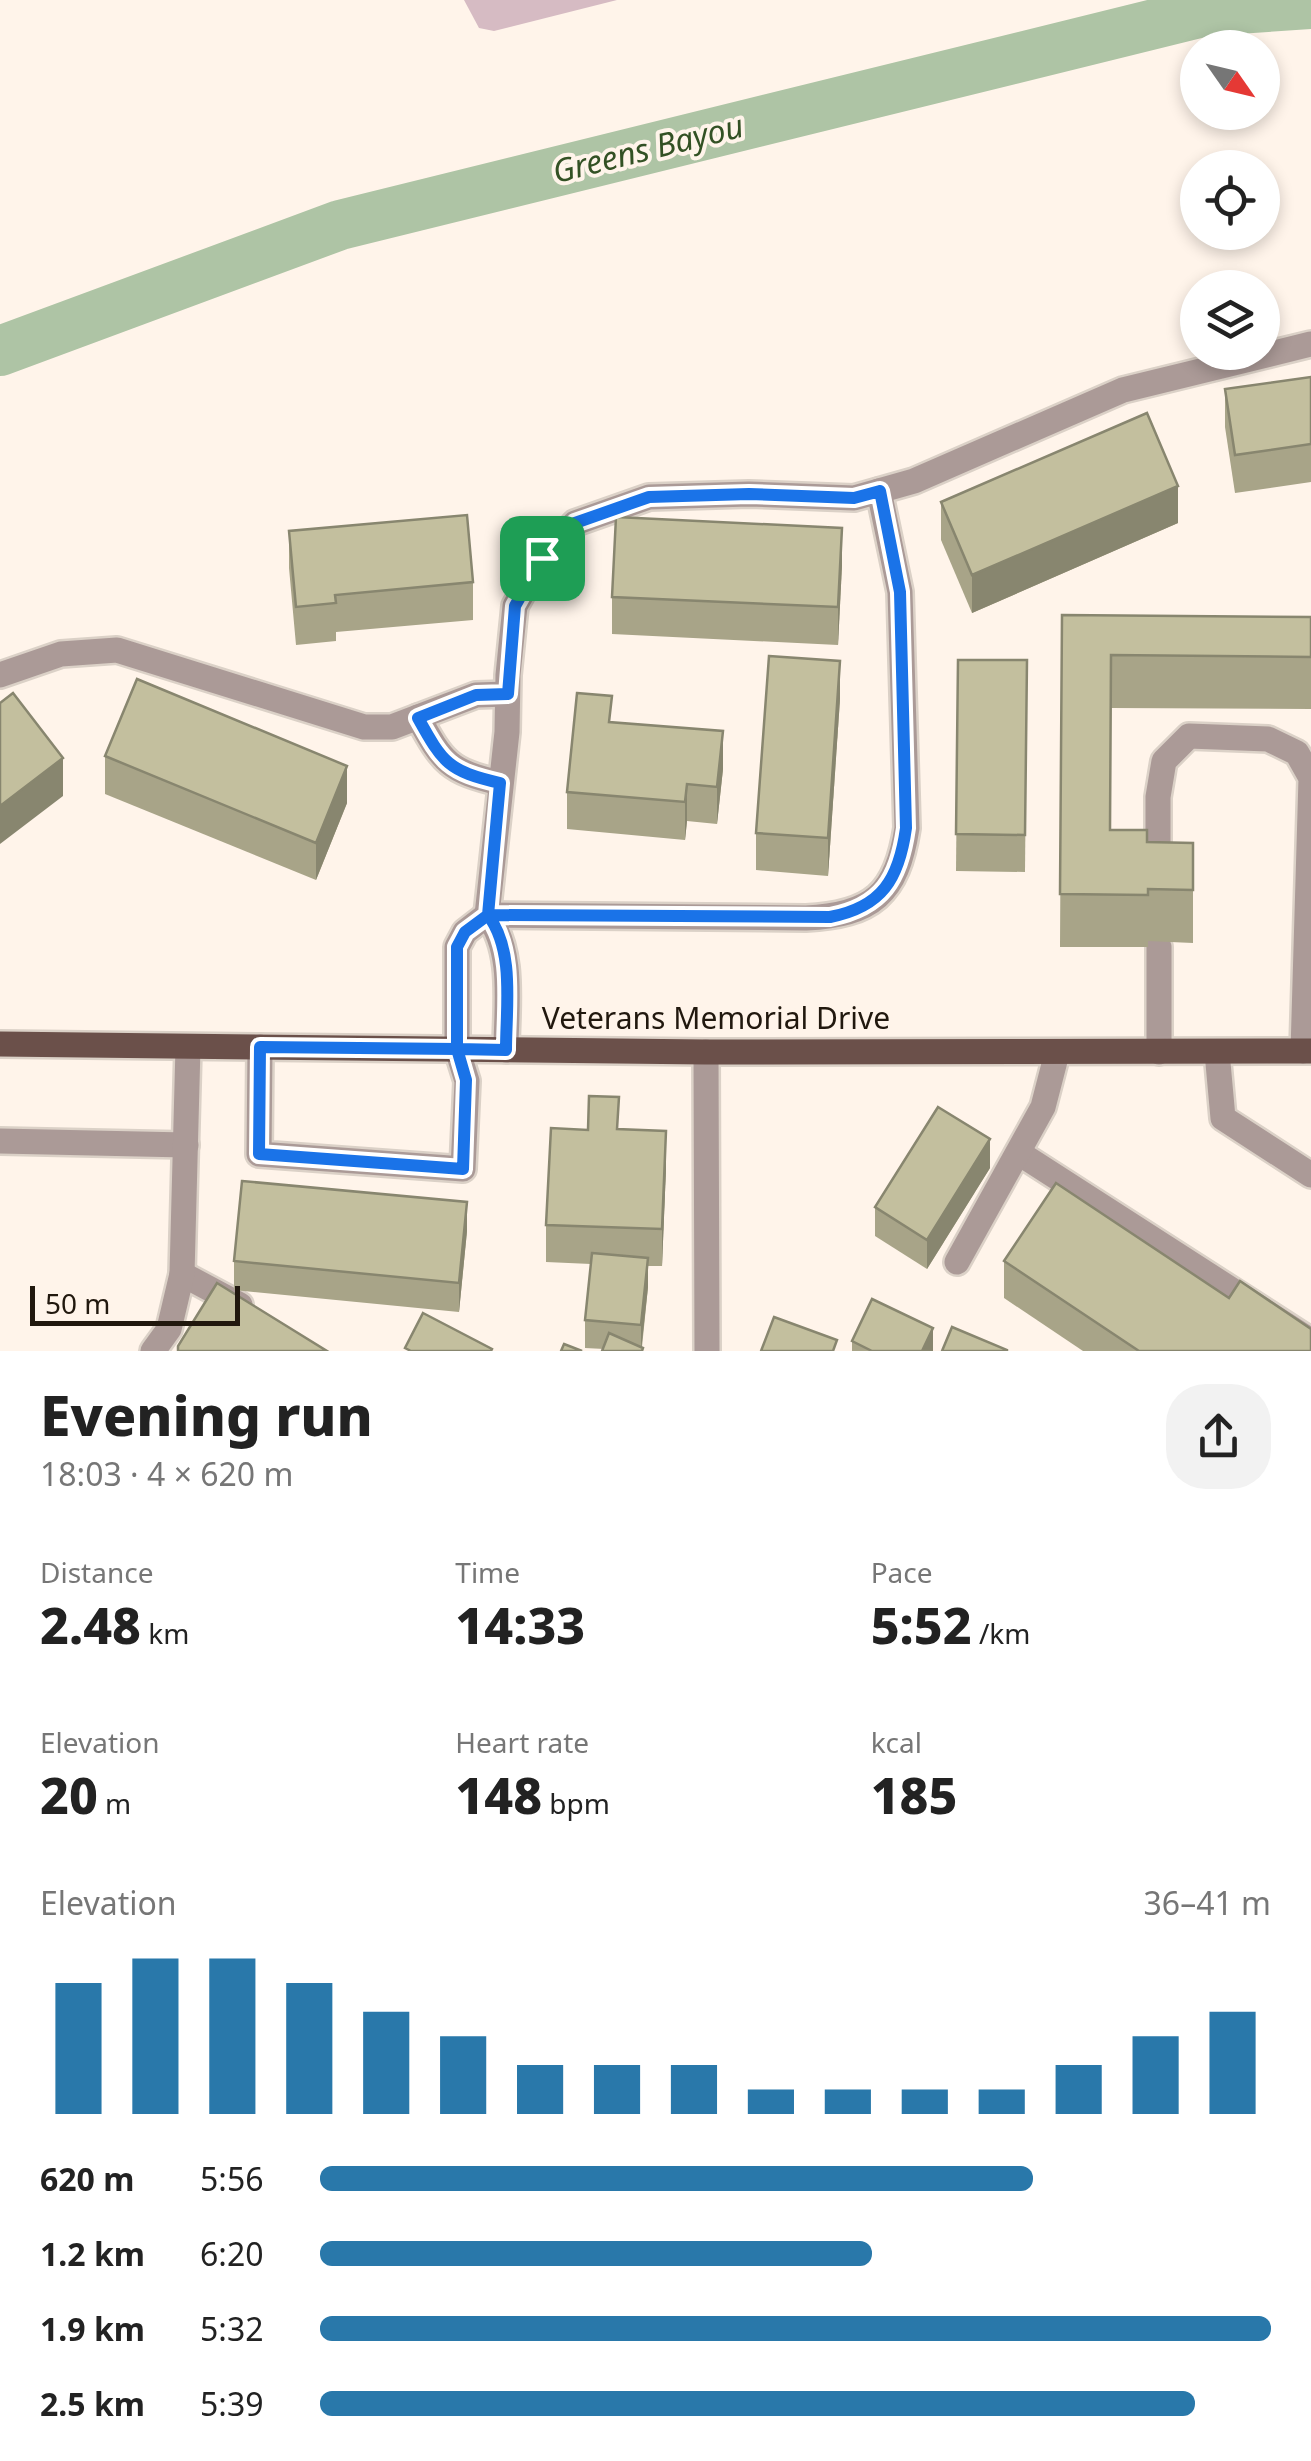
<!DOCTYPE html>
<meta charset="utf-8">
<style>
:root{--surface:#fff;--page:#f2f2f2;--text:#222;--muted:#767676;--accent:#2978aa}
body{margin:0;font-family:"Noto Sans",sans-serif;background:var(--page);color:var(--text);height:100vh;display:flex;flex-direction:column;font-size:38px;white-space:nowrap}
*{box-sizing:border-box;margin:0}
p{font-size:32px;color:var(--muted)}
.icon{flex:none;width:55px;height:55px;fill:none;stroke:currentColor;stroke-width:2;stroke-linecap:round;stroke-linejoin:round}
.map{position:relative;height:1351px;overflow:hidden}
.drawer{display:flex;flex-direction:column;background:var(--surface);flex:1}
.drawer>*{flex:none}
.needle{width:65px;rotate:124deg}
.tools{position:absolute;left:1180px;top:30px;display:grid;gap:20px}
.tools a{display:grid;place-items:center;width:100px;height:100px;border-radius:50%;background:var(--surface);box-shadow:0 5px 15px #0003;font-size:50px}
.scale{position:absolute;left:30px;bottom:25px;width:210px;box-sizing:border-box;padding-left:10px;border:5px solid #21180e;border-top:0;font-size:28px;line-height:35px;white-space:nowrap;color:#21180e;-webkit-text-stroke:8px #fff4ea;paint-order:stroke}
.pin{position:absolute;display:grid;place-items:center;width:85px;height:85px;color:#fff;margin:-42px;border-radius:20px;box-shadow:0 5px 15px #0006}
.round{display:grid;place-items:center;flex:none;width:105px;height:105px;border-radius:40px;background:var(--page)}
.head{display:flex;align-items:center;justify-content:space-between;height:170px;padding:0 40px}
h1{font-size:55px;font-weight:800;line-height:75px}
.figures{display:grid;grid-template-columns:repeat(3,1fr);gap:15px;height:170px;padding:10px 40px}
.figures div{display:grid;align-content:center}
.figures b{font-size:50px;font-weight:800}
.figures small{font-size:28px;font-weight:400}
.figures p{font-size:28px}
.chart{height:280px;padding:20px 40px}
.chart p{display:flex;justify-content:space-between}
.chart svg{width:100%;height:180px;margin-top:10px;stroke:var(--accent);stroke-width:6}
ul{padding:0 40px;list-style:none;font-size:32px}
li{display:grid;grid-template-columns:160px 120px 1fr;align-items:center;height:75px}
li i{height:25px;border-radius:12px;background:var(--accent)}
.map>svg:first-child{display:block}
.green{fill:#d6bbc3}
.lines{fill:none;stroke-linecap:round;stroke-linejoin:round}
.river{stroke:#aec4a5;stroke-width:50}
.minor-casing{stroke:#dbd1c7;stroke-width:30}
.major-casing{stroke:#dbd1c7;stroke-width:30}
.minor{stroke:#ab9a97;stroke-width:25}
.major{stroke:#6b504a;stroke-width:25}
.wall{fill:#a8a488}
.shaded-wall{fill:#88866f}
.building{fill:#c3bf9e;stroke:#88866f;stroke-width:2.5}
.route-casing{stroke:#fff;stroke-width:20}
.route{stroke:#1a73e8;stroke-width:12}
.labels{text-anchor:middle;stroke-width:8;stroke-linejoin:round;paint-order:stroke}
.street-label{font-size:30px;fill:#21180e;stroke:#fff4ea}
.water-label{font-size:32px;font-style:italic;fill:#335124;stroke:#fff4ea}
</style>
<div class="map">
<svg width="1311" height="1351" viewBox="0 0 1311 1351">
<rect width="100%" height="100%" fill="#fff4ea"/>
<polygon class="green" points="464,0 617,0 494,31 479,28"/>
<g class="lines">
<polyline class="river" points="0,351 340,225 1207,11 1311,4"/>
<defs>
<g id="minor">
<polyline points="0,675 61,654 117,650 364,727 392,727 476,695 507,694"/>
<path d="M418 717C443 763 449 771 500 783"/>
<polyline points="1158,873 1158,797 1164,761 1189,736 1268,739 1297,753 1311,778 1303,1051"/>
<polyline points="1159,947 1159,1052"/>
<path d="M260 1047 259 1154 463 1169 467 1081 457 1049V947L465 932 487 915 806 918C872 915 897 894 907 828L900 592 879 491"/>
<path d="M506 1050C506 1007 515 951 487 915L507 732 508 675 515 606 542 558 575 523 649 497 749 494 854 498 914 481 1123 390 1311 344"/>
<polyline points="706,1052 707,1351"/>
<polyline points="1217,1052 1223,1118 1311,1175"/>
<polyline points="0,1141 186,1145"/>
<polyline points="1019,1153 1311,1341"/>
<polyline points="957,1262 1043,1107 1057,1053"/>
<polyline points="182,1274 240,1305"/>
<polyline points="153,1351 169,1329 182,1274 188,1047"/>
</g>
<polyline id="major" points="0,1044 706,1052 1311,1051"/>
</defs>
<use href="#minor" class="minor-casing"/>
<use href="#major" class="major-casing"/>
<use href="#minor" class="minor"/>
<use href="#major" class="major"/>
</g>
<g class="wall">
<polygon points="1311,377 1311,482 1235,493 1225,427 1225,389"/>
<polygon points="941,502 1178,523 972,613 941,540"/>
<polygon points="289,531 473,582 473,620 336,632 336,641 296,645 289,568"/>
<polygon points="842,565 838,645 612,634 612,597"/>
<polygon points="1062,615 1311,617 1311,709 1111,708 1110,830 1147,842 1193,843 1193,943 1148,941 1148,947 1060,947"/>
<polygon points="958,660 1027,660 1025,872 956,871"/>
<polygon points="840,699 828,876 756,870 756,833"/>
<polygon points="612,722 723,769 717,824 687,821 685,840 567,829 567,792"/>
<polygon points="105,756 347,803 316,880 105,794"/>
<polygon points="619,1129 666,1168 662,1266 648,1266 648,1287 642,1347 643,1351 585,1348 585,1320 591,1264 546,1262 546,1225 588,1130"/>
<polygon points="990,1168 927,1269 875,1236 875,1207"/>
<polygon points="467,1231 459,1312 234,1290 234,1261"/>
<polygon points="1004,1261 1311,1351 1083,1351 1004,1298"/>
<polygon points="852,1341 933,1351 852,1351"/>
</g>
<g class="shaded-wall">
<polygon points="1178,486 1178,523 972,613 972,575"/>
<polygon points="842,528 842,565 838,645 838,607"/>
<polygon points="840,661 840,699 828,876 828,838"/>
<polygon points="723,731 723,769 717,824 717,787"/>
<polygon points="63,758 63,796 0,844 0,806"/>
<polygon points="347,766 347,803 316,880 316,843"/>
<polygon points="687,784 687,821 685,840 685,802"/>
<polygon points="666,1131 666,1168 662,1266 662,1229"/>
<polygon points="990,1139 990,1168 927,1269 927,1240"/>
<polygon points="467,1202 467,1231 459,1312 459,1283"/>
<polygon points="648,1258 648,1287 641,1351 641,1325"/>
<polygon points="933,1328 933,1351 922,1351"/>
</g>
<g class="building">
<polygon points="1311,377 1311,444 1235,455 1225,389"/>
<polygon points="1147,413 1178,486 972,575 941,502"/>
<polygon points="467,515 473,582 335,595 336,603 296,607 289,531"/>
<polygon points="616,517 842,528 838,607 612,597"/>
<polygon points="1062,615 1311,617 1311,657 1111,655 1110,830 1147,830 1147,842 1193,843 1193,890 1148,889 1148,895 1060,894"/>
<polygon points="769,656 840,661 828,838 756,833"/>
<polygon points="958,660 1027,660 1025,835 956,834"/>
<polygon points="137,679 347,766 316,843 105,756"/>
<polygon points="13,693 63,758 0,806 0,703"/>
<polygon points="577,693 612,696 609,722 723,731 717,787 687,784 685,802 567,792"/>
<polygon points="589,1096 619,1097 617,1129 666,1131 662,1229 546,1225 551,1128 588,1130"/>
<polygon points="938,1107 990,1139 927,1240 875,1207"/>
<polygon points="242,1181 467,1202 459,1283 234,1261"/>
<polygon points="1056,1183 1229,1298 1240,1281 1311,1329 1311,1351 1139,1351 1004,1261"/>
<polygon points="592,1253 648,1258 641,1325 585,1320"/>
<polygon points="217,1283 327,1351 178,1351 178,1346"/>
<polygon points="872,1299 933,1328 922,1351 872,1351 852,1341"/>
<polygon points="423,1313 492,1349 491,1351 411,1351 405,1348"/>
<polygon points="774,1317 837,1340 833,1351 761,1351"/>
<polygon points="952,1327 1007,1350 1007,1351 942,1351"/>
<polygon points="609,1333 643,1348 642,1351 602,1351"/>
<polygon points="564,1344 582,1351 561,1351"/>
</g>
<g class="lines">
<defs>
<path id="route" d="M542 558 515 606 508 694 476 695 418 718C443 763 448 771 500 783L488 915 465 932 457 947V1049L260 1047 259 1154 463 1169 466 1080 457 1049 506 1050C506 1007 515 951 488 915L830 917C882 907 899 879 906 828L900 592 880 491 854 498 749 494 649 497 575 523 542 558"/>
</defs>
<use href="#route" class="route-casing"/>
<use href="#route" class="route"/>
</g>
<g class="labels">
<g class="street-label">
<text x="716" y="1029">Veterans Memorial Drive</text>
</g>
<g class="water-label">
<text transform="translate(648 149) rotate(-14)" y="11">Greens Bayou</text>
</g>
</g>
</svg>
<div class="tools">
<a><svg class="needle" viewBox="-14 -14 28 28"><path d="M0-13l5 13h-10z" fill="#e53935"/><path d="M0 13l5-13h-10z" fill="#767676"/></svg></a>
<a><svg class="icon" aria-label="locate" viewBox="0 0 24 24"><circle cx="12" cy="12" r="6"/><path d="M12 2v4M12 18v4M2 12h4M18 12h4"/></svg></a>
<a><svg class="icon" aria-label="layers" viewBox="0 0 24 24"><path d="M12 4l9 5-9 5-9-5zM3 14l9 5 9-5"/></svg></a>
</div>
<div class="scale">50 m</div>
<div class="pin" style="left:542px;top:558px;background:#1e9e55"><svg class="icon" aria-label="arrive" viewBox="0 0 24 24"><path d="M6 21V4h12l-3 4 3 4H6"/></svg></div>
</div>
<section class="drawer">
<div class="head"><div><h1>Evening run</h1><p>18:03 · 4 × 620 m</p></div><a class="round"><svg class="icon" aria-label="share" viewBox="0 0 24 24"><path d="M12 15V3M7 8l5-5 5 5M5 13v7h14v-7"/></svg></a></div>
<div class="figures">
<div><p>Distance</p><b>2.48<small> km</small></b></div>
<div><p>Time</p><b>14:33</b></div>
<div><p>Pace</p><b>5:52<small> /km</small></b></div>
</div>
<div class="figures">
<div><p>Elevation</p><b>20<small> m</small></b></div>
<div><p>Heart rate</p><b>148<small> bpm</small></b></div>
<div><p>kcal</p><b>185</b></div>
</div>
<div class="chart"><p><span>Elevation</span>36–41 m</p>
<svg viewBox="0 0 160 44" preserveAspectRatio="none"><path d="M5 44V12M15 44V6M25 44V6M35 44V12M45 44V19M55 44V25M65 44V32M75 44V32M85 44V32M95 44V38M105 44V38M115 44V38M125 44V38M135 44V32M145 44V25M155 44V19"/></svg>
</div>
<ul>
<li><b>620 m</b>5:56<i style="width:75%"></i></li>
<li><b>1.2 km</b>6:20<i style="width:58%"></i></li>
<li><b>1.9 km</b>5:32<i style="width:100%"></i></li>
<li><b>2.5 km</b>5:39<i style="width:92%"></i></li>
</ul>
</section>
